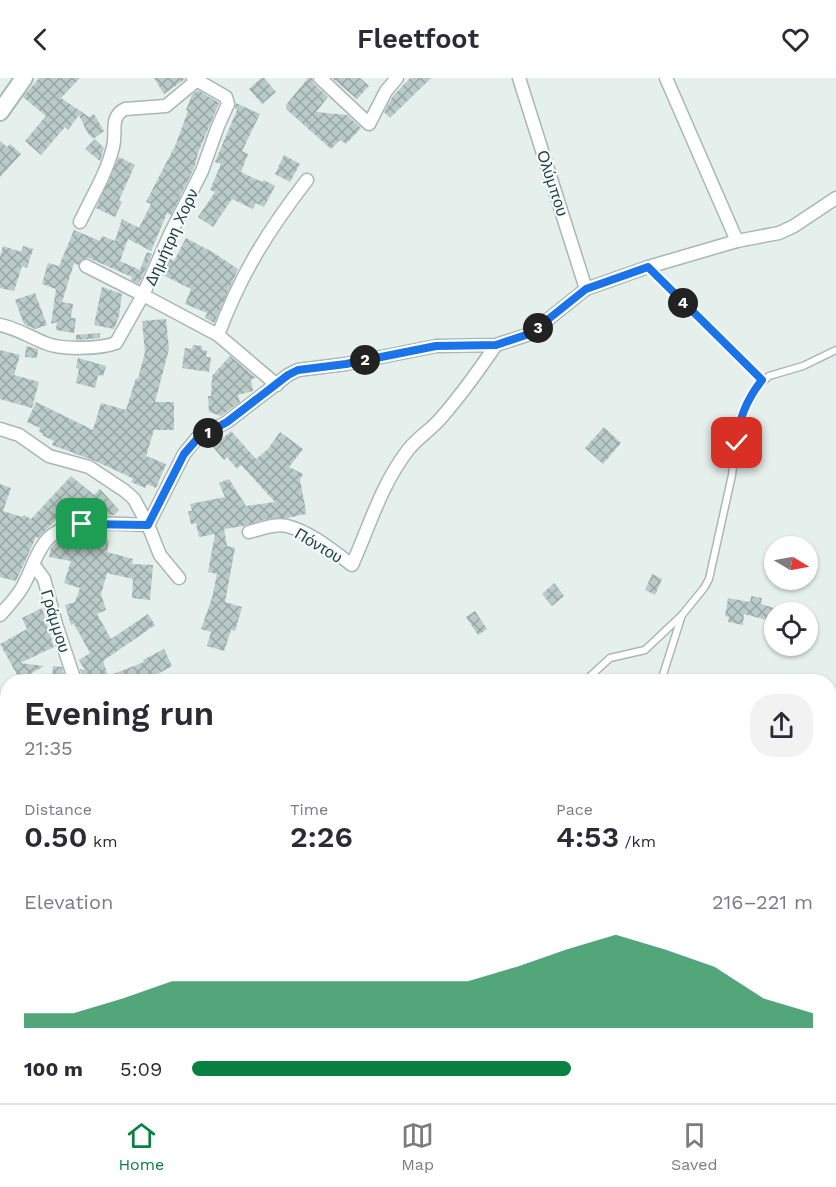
<!DOCTYPE html>
<meta charset="utf-8">
<style>
:root{--surface:#fff;--page:#f2f2f3;--text:#2b2b33;--muted:#7c7c81;--line:#e1e1e2;--accent:#0b8043}
body{margin:0;font-family:"Work Sans",sans-serif;background:var(--page);color:var(--text);height:100vh;display:flex;flex-direction:column;font-size:22px;white-space:nowrap}
*{box-sizing:border-box;margin:0}
p{font-size:20px;color:var(--muted)}
.icon{flex:none;width:33px;height:33px;fill:none;stroke:currentColor;stroke-width:2;stroke-linecap:round;stroke-linejoin:round}
.map{position:relative;flex:1;overflow:hidden}
.sheet{position:absolute;left:0px;top:596px;width:837px;height:430px;display:flex;flex-direction:column;background:var(--surface);border-radius:24px 24px 0 0;box-shadow:0 2px 4px #0004}
.sheet>*{flex:none}
.needle{width:39px;rotate:100deg}
.controls{position:absolute;left:764px;top:458px;display:grid;gap:12px}
.controls a{display:grid;place-items:center;width:54px;height:54px;border-radius:50%;background:var(--surface);box-shadow:0 2px 4px #0004;font-size:30px}
.pin{position:absolute;display:grid;place-items:center;width:51px;height:51px;color:#fff;margin:-26px;border-radius:12px;box-shadow:0 3px 9px #0006}
.km{position:absolute;width:30px;height:30px;margin:-15px;border-radius:50%;background:#222;color:#fff;font-size:16px;line-height:30px;text-align:center}
.round{display:grid;place-items:center;flex:none;width:63px;height:63px;border-radius:24px;background:var(--page)}
.summary{display:flex;align-items:center;justify-content:space-between;height:102px;padding:0 24px}
h1{font-size:33px;font-weight:600;line-height:45px}
.figures{display:grid;grid-template-columns:repeat(3,1fr);gap:9px;height:102px;padding:6px 24px}
.figures div{display:grid;align-content:center}
.figures b{font-size:30px;font-weight:600}
.figures small{font-size:16px;font-weight:400}
.figures p{font-size:16px}
.chart{height:168px;padding:12px 24px}
.chart p{display:flex;justify-content:space-between}
.chart svg{width:100%;height:108px;margin-top:6px;fill:var(--accent);opacity:.7}
ul{padding:0 24px;list-style:none;font-size:20px}
li{display:grid;grid-template-columns:96px 72px 1fr;align-items:center;height:45px}
li i{height:15px;border-radius:8px;background:var(--accent)}
header{display:flex;justify-content:space-between;align-items:center;height:78px;padding:0 24px;background:var(--surface);font-size:27px;font-weight:600}
.menu{display:flex;justify-content:space-around;align-items:center;height:84px;border-top:2px solid var(--line);background:var(--surface);font-size:16px;color:var(--muted)}
.menu a{display:grid;justify-items:center;gap:3px}
.menu .active{color:var(--accent)}
.map>svg:first-child{display:block}
.grass{fill:url(#grass-dots)}
.building{fill:url(#building-cross-hatch)}
.lines{fill:none;stroke-linecap:round;stroke-linejoin:round}
.lane-casing{stroke:#a7b8b5;stroke-width:9}
.street-casing{stroke:#a7b8b5;stroke-width:15}
.secondary-casing{stroke:#a2bcb8;stroke-width:20}
.lane{stroke:#fff;stroke-width:6}
.street{stroke:#fff;stroke-width:12}
.secondary{stroke:#fff;stroke-width:16}
.route-casing{stroke:#fff;stroke-width:12}
.route{stroke:#1a73e8;stroke-width:8}
.labels{text-anchor:middle;stroke-width:4.5;stroke-linejoin:round;paint-order:stroke}
.street-label{font-size:16px;fill:#224340;stroke:#f6fbf9}
</style>
<header><svg class="icon" aria-label="back" viewBox="0 0 24 24"><path d="M15 5l-7 7 7 7"/></svg>Fleetfoot<svg class="icon" aria-label="heart" viewBox="0 0 24 24"><path d="M12 20l-8-8c-3-5 5-10 8-4 3-6 11-1 8 4z"/></svg></header>
<div class="map">
<svg width="836" height="1025" viewBox="0 0 836 1025">
<defs>
<pattern id="grass-dots" width="8" height="8" patternUnits="userSpaceOnUse" patternTransform="scale(1.5)"><rect width="8" height="8" fill="#bce1ce"/><path d="M2 2h.1M6 6h.1" fill="none" stroke="#a1c2b2" stroke-width="1.8" stroke-linecap="round"/></pattern>
<pattern id="building-cross-hatch" width="8" height="8" patternUnits="userSpaceOnUse" patternTransform="scale(1.5)"><rect width="8" height="8" fill="#bacac6"/><path d="M0 0l8 8M0 8l8-8" fill="none" stroke="#97a6a2"/></pattern>
</defs>
<rect width="100%" height="100%" fill="#e5efec"/>
<polygon class="grass" points="265,1019 315,1019 347,1025 263,1025"/>
<g class="building">
<polygon points="39,0 80,0 61,20 89,39 94,36 104,53 93,61 87,54 79,37 68,52 65,49 41,77 25,63 46,38 23,19"/>
<polygon points="154,0 185,0 185,1 164,16"/>
<polygon points="261,0 264,0 276,14 262,26 249,11"/>
<polygon points="308,0 312,0 314,6 328,19 316,34 347,37 361,50 346,66 340,62 331,71 286,31 286,27"/>
<polygon points="332,0 360,0 369,8 357,21"/>
<polygon points="410,0 431,0 390,40 384,34 393,18"/>
<polygon points="198,12 219,25 198,75 194,90 171,137 167,135 151,173 128,161 120,183 140,192 147,174 152,176 139,206 131,202 132,199 89,180 82,181 78,187 74,185 62,224 73,226 71,240 76,240 74,255 56,252 57,244 51,246 56,211 42,206 48,185 59,188 74,152 100,163 102,158 115,163 122,141 139,150 151,126 146,124 176,66 188,33 186,32 192,17"/>
<polygon points="236,25 260,36 242,73 248,76 241,94 262,104 264,102 275,108 264,129 256,125 253,131 232,121 213,149 198,139 215,114 210,112 221,86 215,84 237,32 235,30"/>
<polygon points="95,61 104,70 100,83 85,71"/>
<polygon points="0,63 7,69 10,66 21,76 0,99"/>
<polygon points="284,77 300,86 290,104 275,96"/>
<polygon points="119,79 135,87 119,122 122,124 115,139 96,130"/>
<polygon points="186,160 214,175 238,191 214,245 205,240 207,235 185,226 191,211 161,196 168,180 174,183"/>
<polygon points="3,168 21,174 23,168 33,171 27,190 22,188 14,213 0,210 0,179"/>
<polygon points="102,209 122,216 119,238 114,251 94,247"/>
<polygon points="35,215 47,247 35,251 24,246 15,222"/>
<polygon points="166,241 169,271 155,324 174,324 174,352 154,352 146,378 166,386 156,410 147,406 145,410 131,404 133,401 128,398 93,382 52,367 54,363 42,357 43,355 39,354 40,350 27,344 36,324 93,352 101,325 126,332 136,300 138,301 145,274 142,243"/>
<polygon points="100,255 100,260 76,262 76,257"/>
<polygon points="193,267 202,268 202,272 207,273 206,279 211,279 209,294 182,290 185,270 192,271"/>
<polygon points="26,268 38,271 37,280 25,279"/>
<polygon points="0,272 20,277 14,297 39,304 32,330 0,321"/>
<polygon points="230,278 256,300 251,301 253,313 238,317 240,324 221,338 209,334 208,318 211,318 212,298"/>
<polygon points="78,280 106,288 103,298 98,297 95,310 76,305 79,291 76,290"/>
<polygon points="604,349 621,365 603,386 585,370"/>
<polygon points="231,353 256,381 268,371 280,354 303,371 289,389 303,396 300,402 306,433 306,436 287,440 271,440 243,448 224,451 227,468 235,470 225,524 242,529 235,553 231,552 224,573 207,568 211,554 201,551 212,520 217,496 208,494 215,456 199,459 196,445 191,446 188,433 192,433 190,426 225,419 219,405 229,401 246,428 275,424 241,387 237,391 227,379 224,382 213,369"/>
<polygon points="71,398 94,417 100,411 119,432 114,437 85,438 78,431 76,434 69,428 38,460 36,459 16,503 0,499 0,406 11,410 3,433 22,439 24,437 31,441"/>
<polygon points="79,456 109,462 107,474 133,481 132,486 153,487 150,522 132,520 133,501 107,495 101,516 106,532 97,536 111,561 148,536 155,547 103,583 108,598 144,584 143,582 164,571 172,588 145,603 83,603 80,591 85,592 79,582 90,575 74,546 71,547 65,527 75,524 80,510 64,505 71,483 49,479 51,470 59,462 73,464 75,457"/>
<polygon points="652,496 662,501 655,517 645,512"/>
<polygon points="554,505 564,518 552,528 542,516"/>
<polygon points="751,518 762,520 761,526 774,530 774,544 744,536 743,547 728,544 729,539 725,538 728,520 750,524"/>
<polygon points="42,530 54,569 20,585 44,588 20,602 0,566 27,551 22,540"/>
<polygon points="475,533 487,551 478,557 466,539"/>
<polygon points="53,588 62,589 66,603 52,603"/>
</g>
<g class="lines">
<defs>
<g id="lane">
<polyline points="648,190 762,302"/>
<polyline points="585,603 610,580 645,572 682,537"/>
<polyline points="661,603 682,537 704,510 709,501 732,397 738,349 741,336 756,310 769,298 803,288 836,272"/>
</g>
<g id="street">
<polyline points="193,0 226,19 228,26 218,48 202,93 170,156 143,217 218,257 277,307"/>
<polyline points="320,0 369,46 386,13 397,0"/>
<polyline points="519,0 586,211"/>
<polyline points="666,0 737,163"/>
<path d="M80 144C91 120 107 95 113 69 117 54 109 39 125 31L166 28 196 3"/>
<path d="M0 247C16 250 30 259 45 265 61 272 100 271 116 265L143 217 86 188"/>
<path d="M218 257C241 196 267 154 307 102"/>
<polyline points="0,351 19,357 49,378 89,389 125,413 134,421 148,447 160,477 179,500"/>
<path d="M249 454C261 451 275 445 287 448 311 454 333 473 352 487 370 447 381 407 408 372 417 360 431 352 441 340 461 317 479 292 496 267"/>
<polyline points="33,486 44,501 56,546 75,603"/>
<path d="M0 537C8 528 17 519 23 508 31 494 35 476 46 463 66 438 120 447 148 447L184 376 197 360 227 344 288 297 298 292 346 286 436 268 496 267 527 257 536 251 586 211 648 189 737 163 779 155 794 148 836 120"/>
<polyline points="0,739 8,729"/>
<polyline points="5,921 8,939"/>
<polyline points="0,989 8,964"/>
<polyline points="10,1018 49,1025"/>
<polyline points="130,1018 135,1025"/>
<polyline points="105,1025 108,1018"/>
<polyline points="164,1025 171,1018"/>
<polyline points="483,1025 496,1018"/>
</g>
<polyline id="secondary" points="0,34 24,0"/>
</defs>
<use href="#lane" class="lane-casing"/>
<use href="#street" class="street-casing"/>
<use href="#secondary" class="secondary-casing"/>
<use href="#lane" class="lane"/>
<use href="#street" class="street"/>
<use href="#secondary" class="secondary"/>
</g>
<g class="lines">
<defs>
<path id="route" d="M82 446 148 447 184 376 198 360 227 344 288 297 298 292 346 286 436 268 496 267 526 257 536 251 586 211 648 189 762 302C747 321 738 341 737 365"/>
</defs>
<use href="#route" class="route-casing"/>
<use href="#route" class="route"/>
</g>
<g class="labels">
<g class="street-label">
<text transform="translate(553 105) rotate(72)" y="6">Ολύμπου</text>
<text transform="translate(171 159) rotate(-65)" y="6">Δημήτρη Χορν</text>
<text transform="translate(319 467) rotate(31)" y="6">Πόντου</text>
<text transform="translate(56 543) rotate(73)" y="6">Γράμμου</text>
</g>
</g>
</svg>
<div class="controls">
<a><svg class="needle" viewBox="-14 -14 28 28"><path d="M0-13l5 13h-10z" fill="#e53935"/><path d="M0 13l5-13h-10z" fill="#7c7c81"/></svg></a>
<a><svg class="icon" aria-label="locate" viewBox="0 0 24 24"><circle cx="12" cy="12" r="6"/><path d="M12 2v4M12 18v4M2 12h4M18 12h4"/></svg></a>
</div>
<div class="pin" style="left:82px;top:446px;background:#1e9e55"><svg class="icon" aria-label="arrive" viewBox="0 0 24 24"><path d="M6 21V4h12l-3 4 3 4H6"/></svg></div>
<div class="pin" style="left:737px;top:365px;background:#d93025"><svg class="icon" aria-label="check" viewBox="0 0 24 24"><path d="M5 12l5 5 9-10"/></svg></div>
<b class="km" style="left:208px;top:355px">1</b>
<b class="km" style="left:365px;top:282px">2</b>
<b class="km" style="left:538px;top:250px">3</b>
<b class="km" style="left:683px;top:225px">4</b>
<section class="sheet">
<div class="summary"><div><h1>Evening run</h1><p>21:35</p></div><a class="round"><svg class="icon" aria-label="share" viewBox="0 0 24 24"><path d="M12 15V3M7 8l5-5 5 5M5 13v7h14v-7"/></svg></a></div>
<div class="figures">
<div><p>Distance</p><b>0.50<small> km</small></b></div>
<div><p>Time</p><b>2:26</b></div>
<div><p>Pace</p><b>4:53<small> /km</small></b></div>
</div>
<div class="chart"><p><span>Elevation</span>216–221 m</p>
<svg viewBox="0 0 160 44" preserveAspectRatio="none"><path d="M0 44V38L10 38L20 32L30 25L40 25L50 25L60 25L70 25L80 25L90 25L100 19L110 12L120 6L130 12L140 19L150 32L160 38V44z"/></svg>
</div>
<ul>
<li><b>100 m</b>5:09<i style="width:61%"></i></li>
</ul>
</section>
</div>
<nav class="menu">
<a class="active"><svg class="icon" aria-label="home" viewBox="0 0 24 24"><path d="M3 11l9-7 9 7M6 9v11h12V9"/></svg>Home</a>
<a><svg class="icon" aria-label="map" viewBox="0 0 24 24"><path d="M3 6l6-2 6 2 6-2v14l-6 2-6-2-6 2zM9 4v14M15 6v14"/></svg>Map</a>
<a><svg class="icon" aria-label="saved" viewBox="0 0 24 24"><path d="M7 4h10v16l-5-4-5 4z"/></svg>Saved</a>
</nav>
